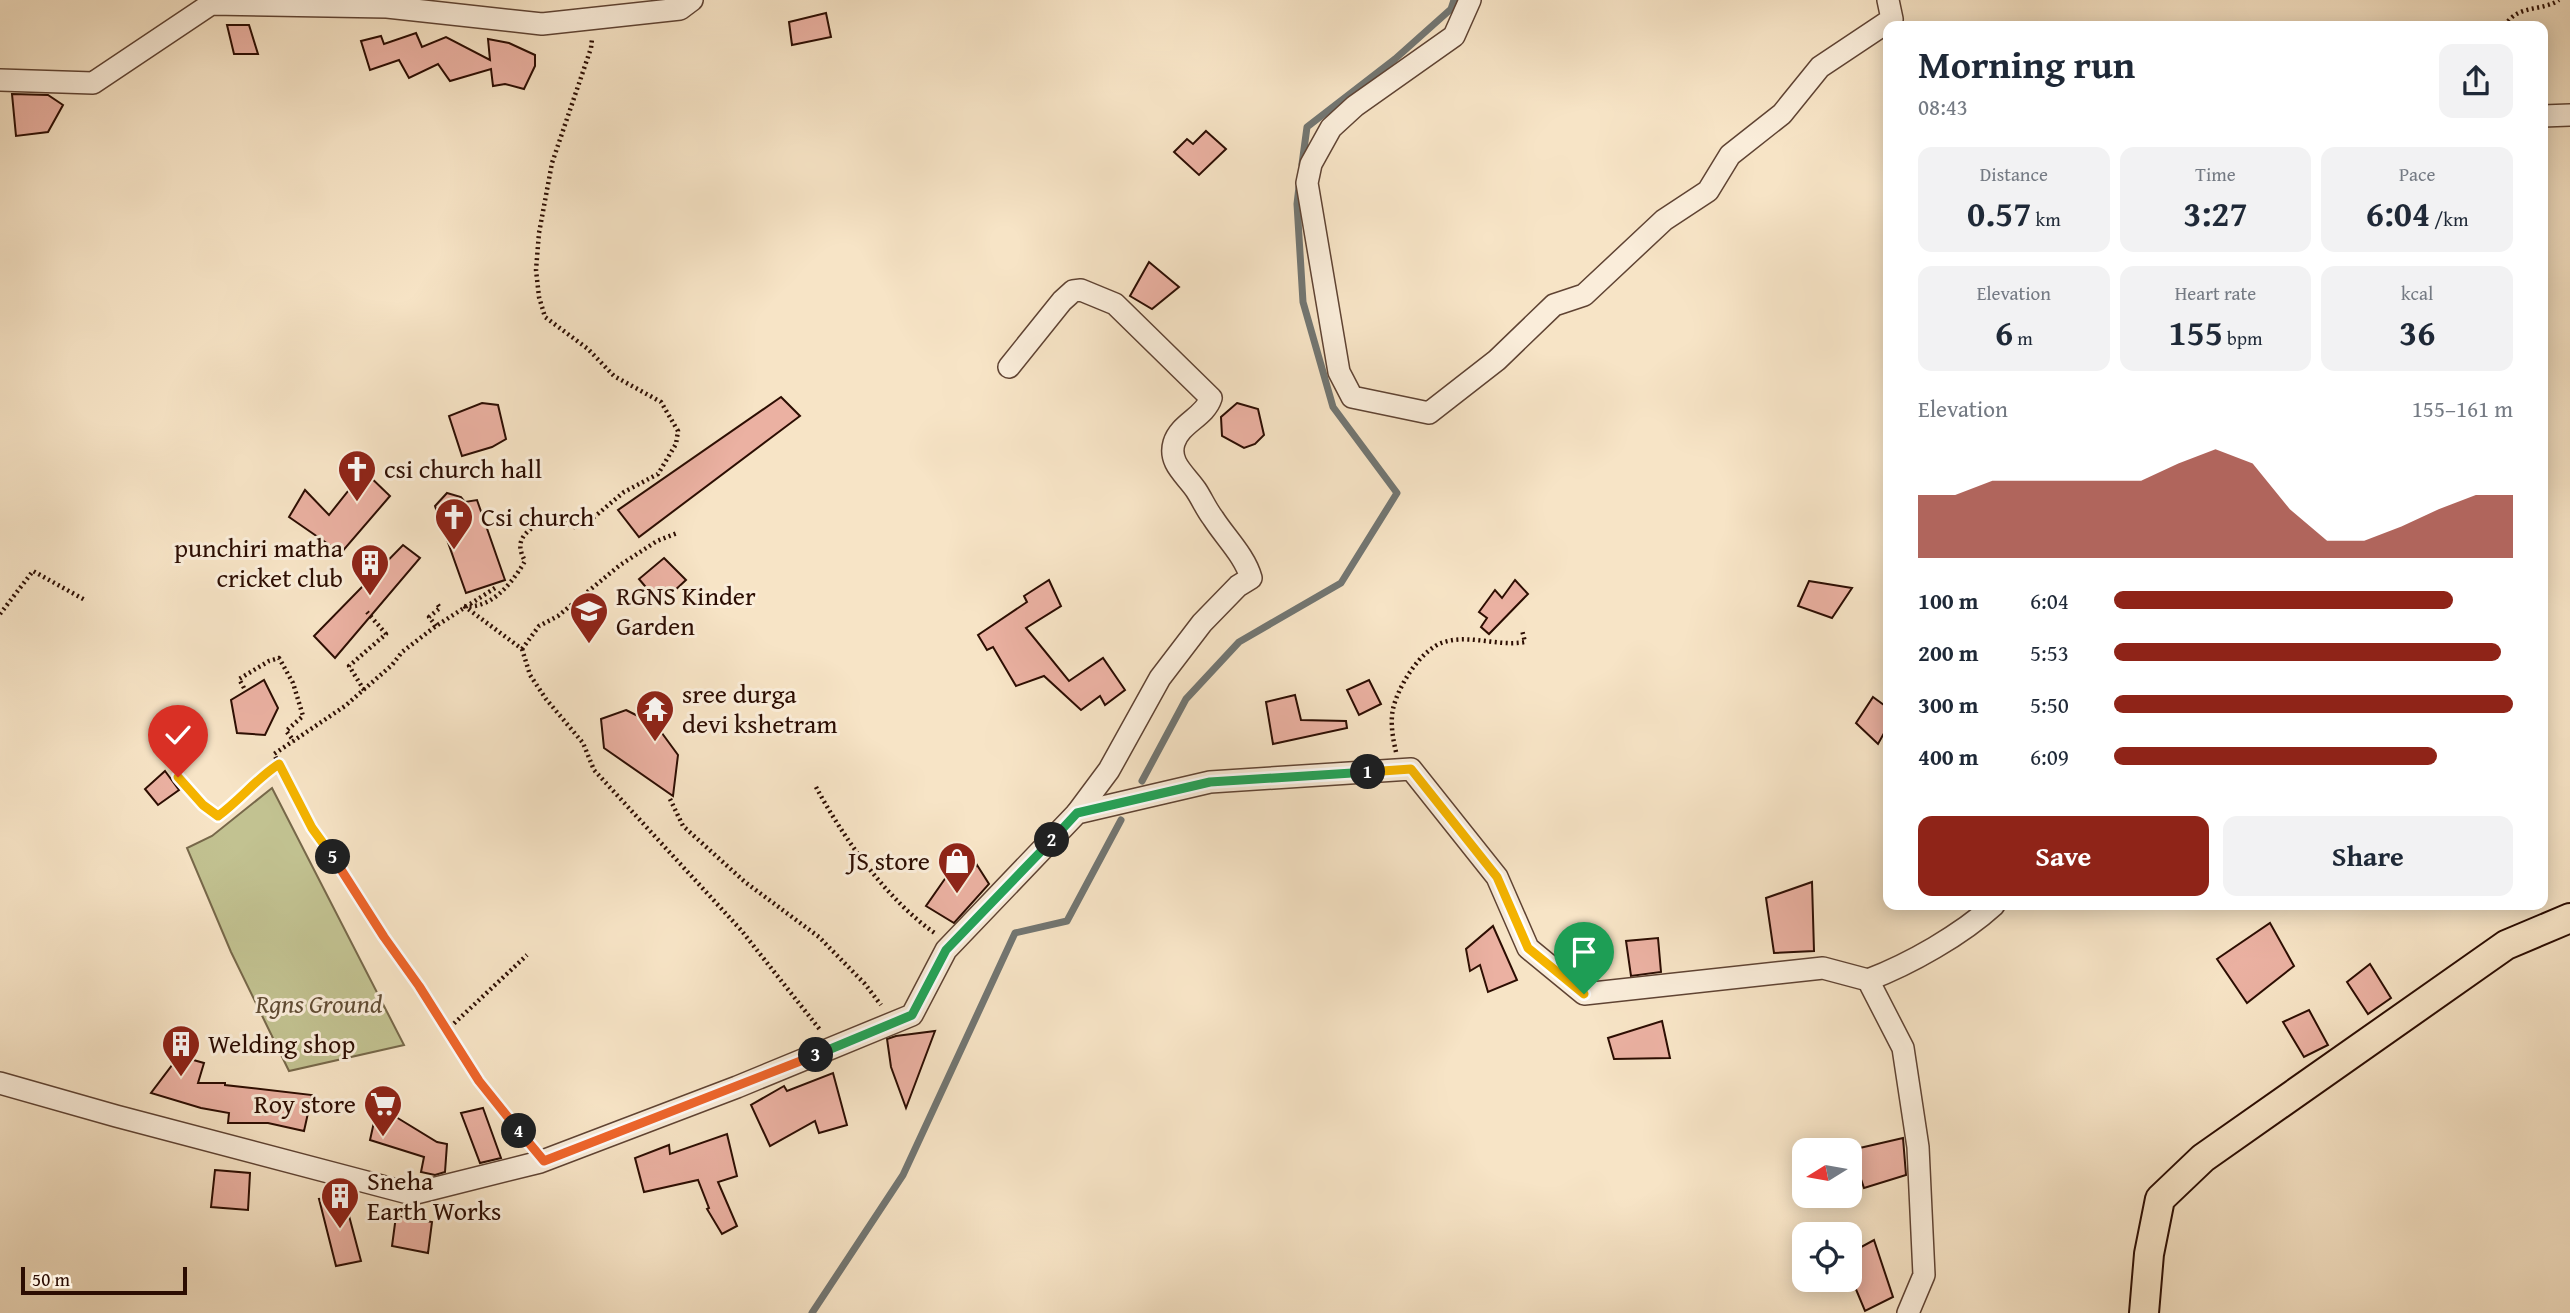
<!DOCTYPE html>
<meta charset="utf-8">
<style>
:root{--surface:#fff;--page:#f2f2f3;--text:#1f2937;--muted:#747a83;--accent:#8f2418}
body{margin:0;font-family:"Gentium Book Plus",serif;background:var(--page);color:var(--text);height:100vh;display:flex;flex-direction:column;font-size:26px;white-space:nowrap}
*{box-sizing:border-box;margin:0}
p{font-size:23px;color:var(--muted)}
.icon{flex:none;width:38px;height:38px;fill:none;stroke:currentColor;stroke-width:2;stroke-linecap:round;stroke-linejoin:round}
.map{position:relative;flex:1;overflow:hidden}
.sheet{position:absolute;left:1883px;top:21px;width:665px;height:889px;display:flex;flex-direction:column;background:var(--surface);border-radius:14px;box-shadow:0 4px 18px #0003}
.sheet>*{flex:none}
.needle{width:46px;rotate:259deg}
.tools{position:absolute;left:1792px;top:1138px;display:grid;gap:14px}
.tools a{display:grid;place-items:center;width:70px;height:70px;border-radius:14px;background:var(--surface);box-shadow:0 4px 18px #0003;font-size:35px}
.scale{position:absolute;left:21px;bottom:18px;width:166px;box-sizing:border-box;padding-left:7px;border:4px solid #2c0d02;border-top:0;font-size:19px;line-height:24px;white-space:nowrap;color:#2c0d02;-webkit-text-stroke:5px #faedda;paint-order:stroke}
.pin{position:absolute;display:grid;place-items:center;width:60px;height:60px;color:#fff;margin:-72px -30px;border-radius:50% 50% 50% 0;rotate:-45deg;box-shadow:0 0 7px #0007}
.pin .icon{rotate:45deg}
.km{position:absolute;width:35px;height:35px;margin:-18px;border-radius:50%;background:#222;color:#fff;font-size:19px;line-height:35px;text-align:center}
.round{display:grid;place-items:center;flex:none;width:74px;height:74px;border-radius:14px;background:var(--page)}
.summary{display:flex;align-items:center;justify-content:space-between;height:119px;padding:0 35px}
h1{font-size:38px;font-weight:800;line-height:52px}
.figures{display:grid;grid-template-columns:repeat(3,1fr);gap:10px;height:119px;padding:7px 35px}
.figures div{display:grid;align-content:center;border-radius:14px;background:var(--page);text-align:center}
.figures b{font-size:35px;font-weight:800}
.figures small{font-size:19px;font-weight:400}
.figures p{font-size:19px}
.chart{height:196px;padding:14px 35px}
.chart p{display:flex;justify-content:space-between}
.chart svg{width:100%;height:126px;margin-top:7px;fill:var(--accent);opacity:.7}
.button{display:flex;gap:14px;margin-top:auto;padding:14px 35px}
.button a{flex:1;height:80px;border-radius:14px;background:var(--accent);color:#fff;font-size:28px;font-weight:800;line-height:80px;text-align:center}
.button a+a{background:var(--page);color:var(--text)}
ul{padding:0 35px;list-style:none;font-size:23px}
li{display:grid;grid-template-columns:112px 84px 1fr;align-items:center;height:52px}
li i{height:18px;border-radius:9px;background:var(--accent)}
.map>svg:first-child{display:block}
.green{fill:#c2c291;stroke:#77684a;stroke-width:2}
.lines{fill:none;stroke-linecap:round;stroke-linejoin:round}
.stream{stroke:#727672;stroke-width:7}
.building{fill:#ebb1a2;stroke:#2c0d02;stroke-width:2}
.minor-casing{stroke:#5f4333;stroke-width:24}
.major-casing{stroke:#2c0d02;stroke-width:32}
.path{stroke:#2c0d02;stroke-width:4.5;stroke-dasharray:2 3.5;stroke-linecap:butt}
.minor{stroke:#faedda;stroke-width:21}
.major{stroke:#f7e4c6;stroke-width:28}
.split-1-casing{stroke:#fff;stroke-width:14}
.split-2-casing{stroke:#fff;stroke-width:14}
.split-3-casing{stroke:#fff;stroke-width:14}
.split-4-casing{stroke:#fff;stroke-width:14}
.split-5-casing{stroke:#fff;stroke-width:14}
.split-6-casing{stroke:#fff;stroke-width:14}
.split-1{stroke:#f5b400;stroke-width:9}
.split-2{stroke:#22a559;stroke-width:9}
.split-3{stroke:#22a559;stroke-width:9}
.split-4{stroke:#f0652b;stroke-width:9}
.split-5{stroke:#f0652b;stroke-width:9}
.split-6{stroke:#f5b400;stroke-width:9}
.labels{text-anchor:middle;stroke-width:6;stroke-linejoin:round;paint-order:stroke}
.poi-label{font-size:26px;fill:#2c0d02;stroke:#faedda;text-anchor:start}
.park-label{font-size:26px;font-style:italic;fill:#604c34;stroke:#faedda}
</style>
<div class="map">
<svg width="2570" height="1313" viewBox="0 0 2570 1313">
<rect width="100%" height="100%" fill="#f7e4c6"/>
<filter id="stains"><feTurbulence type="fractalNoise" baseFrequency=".00286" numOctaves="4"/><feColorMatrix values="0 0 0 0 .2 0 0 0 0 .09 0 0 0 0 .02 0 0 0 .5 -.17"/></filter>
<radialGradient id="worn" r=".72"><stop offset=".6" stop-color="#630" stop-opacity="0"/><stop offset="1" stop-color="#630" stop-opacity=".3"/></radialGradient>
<polygon class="green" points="272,788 404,1045 289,1071 231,952 187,848 212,836"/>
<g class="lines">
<g class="stream">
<polyline points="1302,164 1307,127 1395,59 1451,9 1454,0"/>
<polyline points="1142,781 1186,699 1239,642 1341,583 1397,493 1333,407 1303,302 1297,204 1299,187"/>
<polyline points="812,1313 903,1175 1015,933 1067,921 1121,820"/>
</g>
</g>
<g class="building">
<polygon points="826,13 831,37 792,45 789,22"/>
<polygon points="227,25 249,25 258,54 234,54"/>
<polygon points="416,33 422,47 446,37 490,60 488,39 509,43 535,55 535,66 524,89 505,84 493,86 491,69 450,81 438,64 409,78 399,60 370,70 361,41 381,36 384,44"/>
<polygon points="12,94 48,95 63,105 48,132 16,136"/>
<polygon points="1206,131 1226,149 1199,175 1174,152 1187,139 1193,144"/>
<polygon points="1149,262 1179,287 1152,309 1130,296"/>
<polygon points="781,397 800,416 639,537 618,510"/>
<polygon points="482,403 498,405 506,439 492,447 462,456 449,416"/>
<polygon points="1237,403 1258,409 1264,435 1255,444 1244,448 1222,436 1221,417"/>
<polygon points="364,471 390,496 341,553 289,517 305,490 329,515"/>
<polygon points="447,493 461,497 465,502 477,500 505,580 466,593 435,506"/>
<polygon points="403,545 420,558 335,658 314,636"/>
<polygon points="664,558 686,580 660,604 639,579"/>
<polygon points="1049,580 1061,606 1026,628 1069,681 1103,658 1125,690 1105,705 1100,696 1081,710 1044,676 1016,686 993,647 987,650 978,635 1027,602 1024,596"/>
<polygon points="1515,580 1528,594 1489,634 1481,627 1487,618 1479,612 1495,590 1502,598"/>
<polygon points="1809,581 1852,588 1832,618 1798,606"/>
<polygon points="264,680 278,708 265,735 237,733 231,700"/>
<polygon points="1369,680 1381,704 1359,715 1347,690"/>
<polygon points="1295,695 1301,720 1346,721 1347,728 1273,744 1266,702"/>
<polygon points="1873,697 1888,708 1888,726 1878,744 1856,723"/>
<polygon points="626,710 656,725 678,755 673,796 604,748 601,719"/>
<polygon points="165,771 179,790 158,805 145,789"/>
<polygon points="977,865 989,884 954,923 926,906 949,873 963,881"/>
<polygon points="1812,882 1814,951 1774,953 1766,898"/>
<polygon points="2270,923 2294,966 2247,1003 2217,959"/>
<polygon points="1493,926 1517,980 1488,992 1480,965 1470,971 1466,949"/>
<polygon points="1658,938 1661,972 1631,976 1626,941"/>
<polygon points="2370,964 2391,998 2368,1014 2347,982"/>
<polygon points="2309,1010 2328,1045 2304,1057 2283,1022"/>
<polygon points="1662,1021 1670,1058 1614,1059 1608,1038"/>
<polygon points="935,1031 906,1108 891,1067 887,1039 896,1036"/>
<polygon points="179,1056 204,1063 198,1083 225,1083 225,1085 312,1095 304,1131 268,1123 228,1123 229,1113 201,1108 151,1093"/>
<polygon points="833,1073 847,1125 819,1133 815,1121 770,1146 751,1105 784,1086 787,1091"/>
<polygon points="483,1108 501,1158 480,1163 461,1113"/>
<polygon points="396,1117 437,1142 447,1144 445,1172 435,1175 421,1172 424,1157 370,1140 374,1122 387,1129"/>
<polygon points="727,1134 737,1176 718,1182 737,1226 722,1234 707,1209 709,1208 698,1180 644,1192 635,1158 669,1145 670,1154"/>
<polygon points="1903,1138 1906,1175 1864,1188 1851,1150"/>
<polygon points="215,1170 250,1173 248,1210 211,1207"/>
<polygon points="344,1197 361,1261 336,1266 319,1199"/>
<polygon points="396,1216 432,1222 428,1253 392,1246"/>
<polygon points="1874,1240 1893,1297 1865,1311 1850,1275 1850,1253"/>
</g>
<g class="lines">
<defs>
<g id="minor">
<polyline points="1470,0 1454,36 1355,106 1331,128 1311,164 1307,183 1339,372 1352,397 1429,413 1497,360 1554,305 1584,295 1664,220 1708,191 1730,155 1782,114 1820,67 1892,19 1888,0"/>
<polyline points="0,80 93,83 211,4 387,7 542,24 680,9 692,0"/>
<polyline points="2543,116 2570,115"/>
<path d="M1009 367 1062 301 1073 291 1081 290 1115 304 1211 398C1205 417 1180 423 1174 443 1168 463 1186 475 1196 490 1202 499 1206 509 1213 518 1225 537 1245 556 1251 578L1238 586 1202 623 1160 678 1109 770 1077 813"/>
<path d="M1868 980C1910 964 1961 935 1994 905"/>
<polyline points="0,1083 116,1116 412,1194 540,1162 737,1087 912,1015 946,950 1077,813 1210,782 1411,769 1497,877 1528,948 1584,994 1823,968 1868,980 1903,1048 1918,1147 1924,1275 1908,1313"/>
</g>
<polyline id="major" points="2144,1313 2149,1254 2160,1199 2203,1158 2506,945 2570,918"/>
</defs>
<use href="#minor" class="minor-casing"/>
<use href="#major" class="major-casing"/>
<g class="path">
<path d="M2505 26C2517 4 2541 12 2559 0"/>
<polyline points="495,588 436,626 402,652 392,665 345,706 274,754 311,828 420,987 479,1081 530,1144"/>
<path d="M464 606C491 610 513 582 525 561 515 543 522 535 537 524 543 520 546 518 553 518 561 519 568 523 574 527L587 523 624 492 658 474 676 444 678 431 661 402 614 376 588 349 545 317 539 297 536 270 539 233 552 163 591 48 592 39"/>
<polyline points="464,606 522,649"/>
<polyline points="0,614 33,571 85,600"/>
<polyline points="436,626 429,617 440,608 436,602"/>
<polyline points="522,649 530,675 546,699 583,743 594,770 741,930 821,1031"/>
<polyline points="522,649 539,626 558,616 620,565 657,541 677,533"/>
<polyline points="244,688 239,679 269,661 279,658 293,683 303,716 286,731 294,741"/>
<polyline points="364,690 349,666 386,634 367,612"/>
<path d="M1396 752C1393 739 1390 723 1393 709 1398 686 1421 649 1444 642 1471 634 1498 647 1525 642L1522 630"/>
<path d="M174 778 178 777 203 805 217 816C240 800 256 779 279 764"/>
<path d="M816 787C844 839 887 900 936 934"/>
<polyline points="670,799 683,826 745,882 819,937 865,984 881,1005"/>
<polyline points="446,1031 527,955"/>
</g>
<use href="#minor" class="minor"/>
<use href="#major" class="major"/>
</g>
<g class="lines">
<defs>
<polyline id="split-1" points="1368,772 1411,769 1497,877 1528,948 1584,994"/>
<polyline id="split-2" points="1052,840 1077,813 1210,782 1368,772"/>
<polyline id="split-3" points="816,1055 912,1015 946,950 1052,840"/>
<polyline id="split-4" points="519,1131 544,1161 816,1055"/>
<polyline id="split-5" points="333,857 384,937 419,986 479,1081 519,1131"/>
<path id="split-6" d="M178 777 203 805 218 816C240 800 256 779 279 764L312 828 333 857"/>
</defs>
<use href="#split-1" class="split-1-casing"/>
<use href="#split-2" class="split-2-casing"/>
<use href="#split-3" class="split-3-casing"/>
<use href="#split-4" class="split-4-casing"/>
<use href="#split-5" class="split-5-casing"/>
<use href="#split-6" class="split-6-casing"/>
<use href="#split-1" class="split-1"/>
<use href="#split-2" class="split-2"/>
<use href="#split-3" class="split-3"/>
<use href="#split-4" class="split-4"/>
<use href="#split-5" class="split-5"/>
<use href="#split-6" class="split-6"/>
</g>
<defs>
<symbol id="church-pin" viewBox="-11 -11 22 30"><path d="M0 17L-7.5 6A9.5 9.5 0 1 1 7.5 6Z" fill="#8f2418" stroke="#faedda"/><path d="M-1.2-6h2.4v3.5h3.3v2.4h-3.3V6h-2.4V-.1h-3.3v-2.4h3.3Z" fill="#fff"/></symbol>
<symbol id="building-pin" viewBox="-11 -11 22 30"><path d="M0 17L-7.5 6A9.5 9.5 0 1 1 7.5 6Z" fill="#8f2418" stroke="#faedda"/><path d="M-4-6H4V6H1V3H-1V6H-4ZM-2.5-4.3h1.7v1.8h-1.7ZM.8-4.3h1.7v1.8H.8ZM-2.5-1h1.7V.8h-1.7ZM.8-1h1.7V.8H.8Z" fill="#fff"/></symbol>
<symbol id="school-pin" viewBox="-11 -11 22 30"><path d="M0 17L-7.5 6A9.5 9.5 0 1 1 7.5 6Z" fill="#8f2418" stroke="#faedda"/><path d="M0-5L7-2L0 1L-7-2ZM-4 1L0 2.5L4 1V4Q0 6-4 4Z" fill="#fff"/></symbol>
<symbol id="temple-pin" viewBox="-11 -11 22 30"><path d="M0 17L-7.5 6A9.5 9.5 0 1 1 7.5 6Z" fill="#8f2418" stroke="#faedda"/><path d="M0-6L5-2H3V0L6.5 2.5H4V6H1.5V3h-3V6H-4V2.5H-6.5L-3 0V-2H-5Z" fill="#fff"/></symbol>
<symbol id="shop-pin" viewBox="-11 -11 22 30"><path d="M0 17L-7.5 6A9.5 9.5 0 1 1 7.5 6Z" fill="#8f2418" stroke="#faedda"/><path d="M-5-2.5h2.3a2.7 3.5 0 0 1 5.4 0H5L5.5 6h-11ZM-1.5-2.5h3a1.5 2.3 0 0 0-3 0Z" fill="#fff"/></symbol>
<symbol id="supermarket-pin" viewBox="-11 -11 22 30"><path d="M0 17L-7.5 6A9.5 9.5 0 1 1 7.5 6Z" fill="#8f2418" stroke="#faedda"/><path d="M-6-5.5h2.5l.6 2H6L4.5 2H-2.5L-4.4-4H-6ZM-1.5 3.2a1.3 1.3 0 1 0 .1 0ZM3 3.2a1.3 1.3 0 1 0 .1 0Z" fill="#fff"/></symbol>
</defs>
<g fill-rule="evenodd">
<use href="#church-pin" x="335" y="447" width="44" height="60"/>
<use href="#church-pin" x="432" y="495" width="44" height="60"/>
<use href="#building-pin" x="348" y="541" width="44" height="60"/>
<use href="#school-pin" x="567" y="589" width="44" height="60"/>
<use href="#temple-pin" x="633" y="687" width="44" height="60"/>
<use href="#shop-pin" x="935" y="839" width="44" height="60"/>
<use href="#building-pin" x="159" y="1022" width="44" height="60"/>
<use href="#supermarket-pin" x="361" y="1082" width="44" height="60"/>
<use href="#building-pin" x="318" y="1174" width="44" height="60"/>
</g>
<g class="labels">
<g class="poi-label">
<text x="384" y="478">csi church hall</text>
<text x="481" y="526">Csi church</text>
<text x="343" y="557" text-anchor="end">punchiri matha<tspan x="343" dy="30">cricket club</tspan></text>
<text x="616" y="605">RGNS Kinder<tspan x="616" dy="30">Garden</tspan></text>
<text x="682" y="703">sree durga<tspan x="682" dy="30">devi kshetram</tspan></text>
<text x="930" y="870" text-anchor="end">JS store</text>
<text x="208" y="1053">Welding shop</text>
<text x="356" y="1113" text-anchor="end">Roy store</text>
<text x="367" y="1190">Sneha<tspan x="367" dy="30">Earth Works</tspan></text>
</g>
<g class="park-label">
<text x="319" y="1013">Rgns Ground</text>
</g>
</g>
<rect width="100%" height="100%" filter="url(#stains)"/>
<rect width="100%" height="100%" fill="url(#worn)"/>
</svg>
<div class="tools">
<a><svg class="needle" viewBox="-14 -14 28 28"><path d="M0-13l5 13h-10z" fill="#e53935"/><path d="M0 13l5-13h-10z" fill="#747a83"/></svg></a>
<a><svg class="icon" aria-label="locate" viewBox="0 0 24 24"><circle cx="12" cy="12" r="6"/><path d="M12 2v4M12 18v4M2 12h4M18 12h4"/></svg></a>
</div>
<div class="scale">50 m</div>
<div class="pin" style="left:1584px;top:994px;background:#1e9e55"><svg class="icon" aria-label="arrive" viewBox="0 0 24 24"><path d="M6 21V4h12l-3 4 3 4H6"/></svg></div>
<div class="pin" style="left:178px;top:777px;background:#d93025"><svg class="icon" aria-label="check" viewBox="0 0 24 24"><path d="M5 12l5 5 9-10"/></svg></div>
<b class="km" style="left:1368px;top:772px">1</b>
<b class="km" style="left:1052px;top:840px">2</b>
<b class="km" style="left:816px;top:1055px">3</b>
<b class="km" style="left:519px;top:1131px">4</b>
<b class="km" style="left:333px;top:857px">5</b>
<section class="sheet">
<div class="summary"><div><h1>Morning run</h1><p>08:43</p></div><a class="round"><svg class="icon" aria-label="share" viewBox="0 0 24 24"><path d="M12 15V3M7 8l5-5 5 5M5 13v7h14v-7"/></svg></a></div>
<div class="figures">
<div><p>Distance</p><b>0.57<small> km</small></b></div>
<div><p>Time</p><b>3:27</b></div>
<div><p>Pace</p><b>6:04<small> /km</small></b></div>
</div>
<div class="figures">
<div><p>Elevation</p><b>6<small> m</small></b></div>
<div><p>Heart rate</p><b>155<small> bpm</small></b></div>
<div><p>kcal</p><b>36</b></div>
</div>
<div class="chart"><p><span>Elevation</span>155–161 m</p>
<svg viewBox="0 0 160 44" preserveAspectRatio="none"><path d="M0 44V22L10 22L20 17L30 17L40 17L50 17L60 17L70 11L80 6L90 11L100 27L110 38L120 38L130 33L140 27L150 22L160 22V44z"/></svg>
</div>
<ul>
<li><b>100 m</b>6:04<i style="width:85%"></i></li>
<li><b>200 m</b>5:53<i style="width:97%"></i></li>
<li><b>300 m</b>5:50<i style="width:100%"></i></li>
<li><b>400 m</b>6:09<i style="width:81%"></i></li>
</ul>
<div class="button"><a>Save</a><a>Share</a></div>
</section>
</div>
